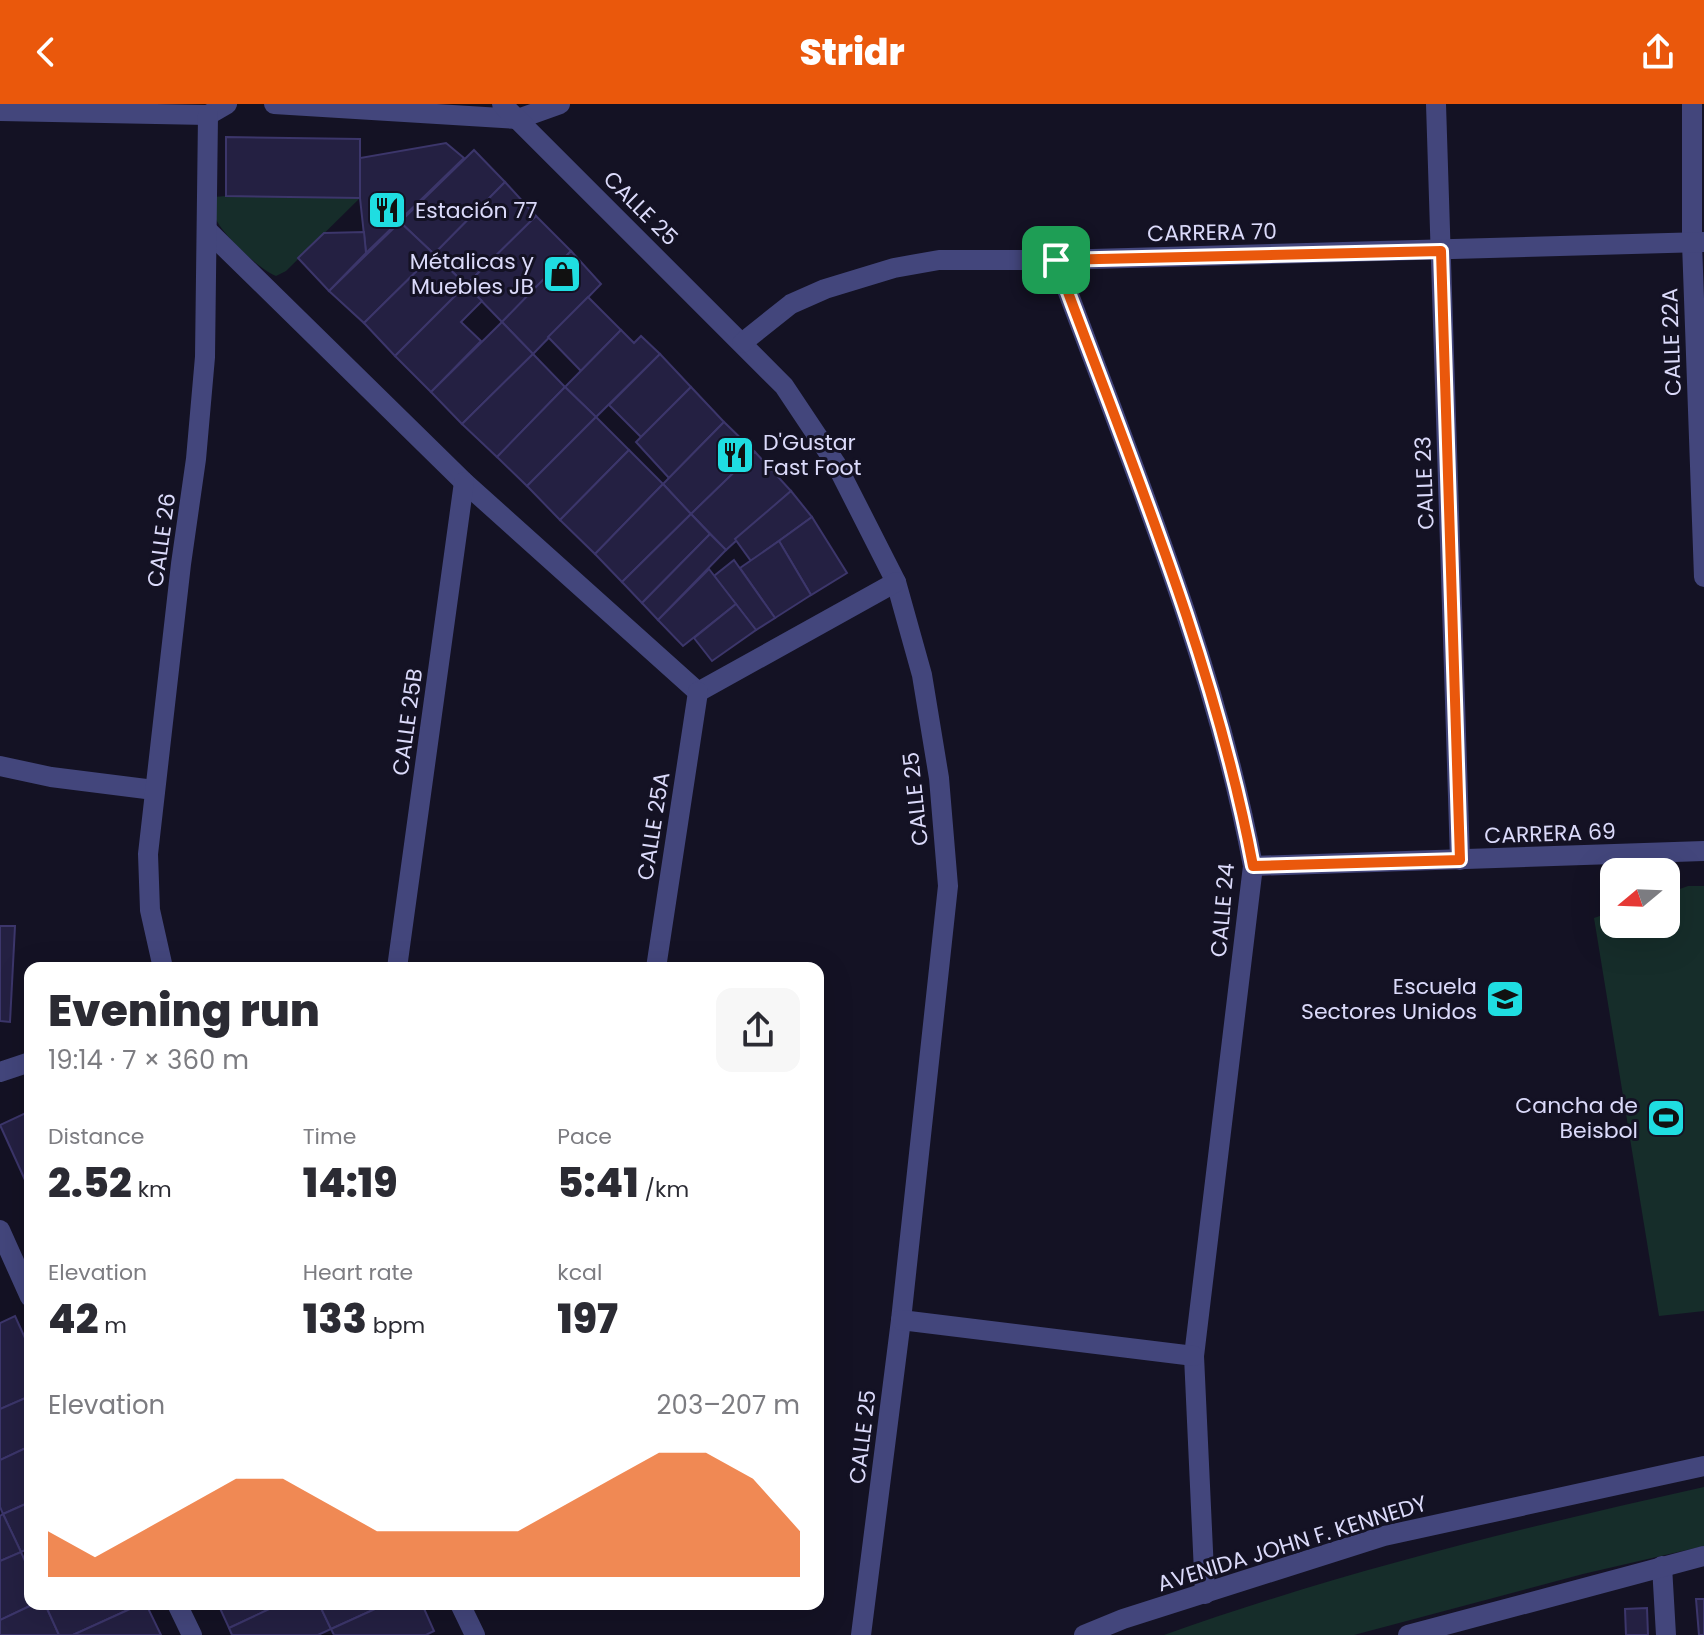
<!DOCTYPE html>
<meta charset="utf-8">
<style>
:root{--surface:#fff;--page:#f7f7f7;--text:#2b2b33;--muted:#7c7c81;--accent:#ea580c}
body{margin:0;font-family:Poppins,sans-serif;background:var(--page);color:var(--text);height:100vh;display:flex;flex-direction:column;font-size:30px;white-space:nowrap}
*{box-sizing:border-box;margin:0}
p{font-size:26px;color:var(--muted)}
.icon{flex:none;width:44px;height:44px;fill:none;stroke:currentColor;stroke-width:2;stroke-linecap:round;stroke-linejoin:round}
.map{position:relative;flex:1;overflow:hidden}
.sheet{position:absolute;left:24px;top:858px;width:800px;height:648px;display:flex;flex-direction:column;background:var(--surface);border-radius:16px;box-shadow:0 8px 32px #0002}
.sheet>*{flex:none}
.needle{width:52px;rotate:251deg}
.controls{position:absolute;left:1600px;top:754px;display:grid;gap:16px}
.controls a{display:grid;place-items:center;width:80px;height:80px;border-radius:16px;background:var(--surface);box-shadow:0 8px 32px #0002;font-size:40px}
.pin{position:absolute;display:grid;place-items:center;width:68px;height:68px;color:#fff;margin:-34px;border-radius:16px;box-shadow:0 4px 12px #0006}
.round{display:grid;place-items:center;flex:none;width:84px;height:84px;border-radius:16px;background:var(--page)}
.overview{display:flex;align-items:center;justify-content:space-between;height:136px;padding:0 24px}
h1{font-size:44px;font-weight:800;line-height:60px}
.figures{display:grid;grid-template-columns:repeat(3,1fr);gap:12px;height:136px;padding:8px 24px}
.figures div{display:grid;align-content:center}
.figures b{font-size:40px;font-weight:800}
.figures small{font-size:22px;font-weight:400}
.figures p{font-size:22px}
.chart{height:224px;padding:16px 24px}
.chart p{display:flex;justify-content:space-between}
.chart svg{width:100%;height:144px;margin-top:8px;fill:var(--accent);opacity:.7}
header{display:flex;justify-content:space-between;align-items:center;height:104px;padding:0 24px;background:var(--accent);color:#fff;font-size:36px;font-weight:800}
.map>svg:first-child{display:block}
.green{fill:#162d2a}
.building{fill:#242042;stroke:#3c366b;stroke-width:2}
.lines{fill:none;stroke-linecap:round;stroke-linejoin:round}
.minor{stroke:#43467c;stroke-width:20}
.route-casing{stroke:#fff;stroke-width:16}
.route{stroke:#ea580c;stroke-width:10}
.labels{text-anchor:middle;stroke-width:6;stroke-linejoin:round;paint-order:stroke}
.street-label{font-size:22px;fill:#dbdafa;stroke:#141224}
.poi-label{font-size:22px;fill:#dbdafa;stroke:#141224;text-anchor:end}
</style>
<header><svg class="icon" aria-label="back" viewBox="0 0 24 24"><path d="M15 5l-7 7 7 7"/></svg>Stridr<svg class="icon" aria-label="share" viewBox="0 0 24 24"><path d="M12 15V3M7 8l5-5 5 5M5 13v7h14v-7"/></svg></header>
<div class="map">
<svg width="1704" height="1531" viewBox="0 0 1704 1531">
<rect width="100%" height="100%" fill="#141224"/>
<g class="green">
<path d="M226 92 360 94 286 167 276 172C259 165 222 131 215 113 213 107 214 99 214 93Z"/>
<polygon points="1688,782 1704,782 1704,1207 1659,1212 1594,814 1614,807 1614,820 1666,820 1666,790"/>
<path d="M1704 1383V1442L1583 1470 1354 1531H1164C1340 1468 1521 1424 1704 1383Z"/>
</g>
<g class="building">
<polygon points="226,33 360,35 360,94 226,92"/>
<polygon points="446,39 464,54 366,149 360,94 360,54"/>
<polygon points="474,46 505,78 434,150 400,118"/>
<polygon points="505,78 536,112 466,181 434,150"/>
<polygon points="536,112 571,147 502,218 466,181"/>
<polygon points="400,118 434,150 364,219 329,187"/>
<polygon points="364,128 366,149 329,187 298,154 324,129"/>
<polygon points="571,147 601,180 533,250 502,218"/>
<polygon points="434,150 466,181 395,252 364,219"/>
<polygon points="466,181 482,197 461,218 481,237 431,288 395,252"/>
<polygon points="588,193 621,226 581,267 548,233"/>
<polygon points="502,218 533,250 462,320 431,288"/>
<polygon points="621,226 634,239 641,232 660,250 596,313 565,283"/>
<polygon points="533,250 565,283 497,353 462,320"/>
<polygon points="660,250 691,283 641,333 609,301"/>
<polygon points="565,283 596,313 527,382 497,353"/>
<polygon points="691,283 724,318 669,374 636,338"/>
<polygon points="596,313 629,346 560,416 527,382"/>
<polygon points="724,318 755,348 691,410 663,380"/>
<polygon points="629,346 663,380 595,450 560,416"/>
<polygon points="755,348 791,387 726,446 691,410"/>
<polygon points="663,380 691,410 622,478 595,450"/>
<polygon points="791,387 812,413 751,457 735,435"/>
<polygon points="691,410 710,430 642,499 622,478"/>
<polygon points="812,413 847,469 811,491 779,437"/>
<polygon points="710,430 726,446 658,516 642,499"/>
<polygon points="779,437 811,491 775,514 740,464"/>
<polygon points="734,456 775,514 756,526 714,472"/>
<polygon points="709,465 736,500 683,542 658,516"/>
<polygon points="736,500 756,526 712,557 694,534"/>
<polygon points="0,822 15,822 10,918 0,917"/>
<polygon points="30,1007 30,1087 0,1021"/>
<polygon points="15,1212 30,1245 30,1292 0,1305 0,1219"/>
<polygon points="30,1292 30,1342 0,1356 0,1305"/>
<polygon points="30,1342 30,1398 3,1410 0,1403 0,1356"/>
<polygon points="30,1398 30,1444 21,1448 3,1410"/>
<polygon points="3,1410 21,1448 0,1457 0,1412"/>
<polygon points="21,1448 30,1468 30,1500 34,1500 0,1516 0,1457"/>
<polygon points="1696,1495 1704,1495 1704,1531 1699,1531"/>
<polygon points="34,1500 45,1500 59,1531 0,1531 0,1516"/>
<polygon points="45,1500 141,1500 73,1531 59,1531"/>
<polygon points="141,1500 146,1500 161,1531 73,1531"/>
<polygon points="218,1500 280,1500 229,1524"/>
<polygon points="280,1500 319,1500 331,1525 318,1531 232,1531 229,1524"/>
<polygon points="319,1500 386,1500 331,1525"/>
<polygon points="386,1500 422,1500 434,1527 426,1531 334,1531 331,1525"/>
<polygon points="1647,1504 1648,1531 1626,1531 1625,1505"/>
</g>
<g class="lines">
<g class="minor">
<polyline points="274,0 518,15 560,0"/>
<polyline points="502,0 784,282 836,360 896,478 922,571 939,674 948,782 901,1216 861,1531"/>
<polyline points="1436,0 1460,756"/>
<polyline points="1692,0 1692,139 1704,473"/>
<polyline points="0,7 208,11 227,0"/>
<polyline points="208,127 464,378 698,588"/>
<path d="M1056 156C1129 354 1214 554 1253 762L1194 1252 1205 1490"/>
<polyline points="742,239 791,200 825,185 894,164 939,156 1056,156 1704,138"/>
<polyline points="698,588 896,478"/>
<polyline points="0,662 51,673 154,686"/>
<polyline points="1253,762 1704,747"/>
<polyline points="163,864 150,806 148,750 181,460 196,355 205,253 208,11"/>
<polyline points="397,864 464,378"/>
<polyline points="656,864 698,588"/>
<polyline points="0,968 30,958"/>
<polyline points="0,1126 30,1193"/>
<polyline points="901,1216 1194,1252"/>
<polyline points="1662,1462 1666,1531"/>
<polyline points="177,1500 192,1531"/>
<polyline points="460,1500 475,1531"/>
<polyline points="1084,1531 1123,1515 1384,1432 1704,1362"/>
<polyline points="1408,1531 1704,1452"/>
</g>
</g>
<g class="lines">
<defs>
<path id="route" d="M1441 147 1460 756 1253 762C1214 554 1129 354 1056 156Z"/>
</defs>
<use href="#route" class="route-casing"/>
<use href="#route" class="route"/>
</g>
<defs>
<symbol id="restaurant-square" viewBox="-11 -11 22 22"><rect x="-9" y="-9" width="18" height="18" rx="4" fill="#1fdde1" stroke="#141224"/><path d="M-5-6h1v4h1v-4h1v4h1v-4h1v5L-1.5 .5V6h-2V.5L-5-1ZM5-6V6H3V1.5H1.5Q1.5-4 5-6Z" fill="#111"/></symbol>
<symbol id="shop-square" viewBox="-11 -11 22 22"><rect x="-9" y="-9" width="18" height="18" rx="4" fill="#1fdde1" stroke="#141224"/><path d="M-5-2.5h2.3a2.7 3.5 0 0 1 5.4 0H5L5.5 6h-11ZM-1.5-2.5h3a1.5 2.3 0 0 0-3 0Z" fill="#111"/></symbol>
<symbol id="school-square" viewBox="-11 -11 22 22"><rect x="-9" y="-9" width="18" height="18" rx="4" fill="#1fdde1" stroke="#141224"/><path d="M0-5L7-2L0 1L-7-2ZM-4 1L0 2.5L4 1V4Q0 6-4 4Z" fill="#111"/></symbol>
<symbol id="stadium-square" viewBox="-11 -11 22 22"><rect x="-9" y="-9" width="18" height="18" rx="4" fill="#1fdde1" stroke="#141224"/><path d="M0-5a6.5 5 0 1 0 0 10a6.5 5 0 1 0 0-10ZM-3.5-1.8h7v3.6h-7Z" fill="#111"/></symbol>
</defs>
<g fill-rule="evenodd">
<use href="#restaurant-square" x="365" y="84" width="44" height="44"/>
<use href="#shop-square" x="540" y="148" width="44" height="44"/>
<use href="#restaurant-square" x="713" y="329" width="44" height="44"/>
<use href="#school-square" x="1483" y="873" width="44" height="44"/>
<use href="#stadium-square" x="1644" y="992" width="44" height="44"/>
</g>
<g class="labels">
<g class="street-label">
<text transform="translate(641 104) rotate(45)" y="8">CALLE 25</text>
<text transform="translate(1212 128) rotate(-1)" y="8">CARRERA 70</text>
<text transform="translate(1671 238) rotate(-92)" y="8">CALLE 22A</text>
<text transform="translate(1424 379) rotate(-92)" y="8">CALLE 23</text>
<text transform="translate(161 436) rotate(-82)" y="8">CALLE 26</text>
<text transform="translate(407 618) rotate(-82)" y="8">CALLE 25B</text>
<text transform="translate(915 695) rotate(-96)" y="8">CALLE 25</text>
<text transform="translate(653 722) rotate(-81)" y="8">CALLE 25A</text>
<text transform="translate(1550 729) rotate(-2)" y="8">CARRERA 69</text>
<text transform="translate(1222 806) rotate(-85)" y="8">CALLE 24</text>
<text transform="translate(862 1333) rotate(-83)" y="8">CALLE 25</text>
<text transform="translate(1292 1439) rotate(-17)" y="8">AVENIDA JOHN F. KENNEDY</text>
</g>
<g class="poi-label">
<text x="415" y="114" text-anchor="start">Estación 77</text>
<text x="534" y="165">Métalicas y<tspan x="534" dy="25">Muebles JB</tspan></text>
<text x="763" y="346" text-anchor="start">D'Gustar<tspan x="763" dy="25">Fast Foot</tspan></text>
<text x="1477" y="890">Escuela<tspan x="1477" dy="25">Sectores Unidos</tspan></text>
<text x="1638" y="1009">Cancha de<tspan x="1638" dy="25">Beisbol</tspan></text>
</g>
</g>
</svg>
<div class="controls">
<a><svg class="needle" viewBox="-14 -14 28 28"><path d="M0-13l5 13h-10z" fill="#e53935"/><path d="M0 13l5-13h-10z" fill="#7c7c81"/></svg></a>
</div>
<div class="pin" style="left:1056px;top:156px;background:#1e9e55"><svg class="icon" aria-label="arrive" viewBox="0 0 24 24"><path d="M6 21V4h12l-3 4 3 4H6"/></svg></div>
<section class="sheet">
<div class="overview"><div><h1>Evening run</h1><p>19:14 · 7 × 360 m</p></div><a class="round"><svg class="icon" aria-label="share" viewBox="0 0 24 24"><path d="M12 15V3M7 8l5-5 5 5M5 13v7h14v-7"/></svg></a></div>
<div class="figures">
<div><p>Distance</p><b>2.52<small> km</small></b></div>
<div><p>Time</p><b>14:19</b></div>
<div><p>Pace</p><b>5:41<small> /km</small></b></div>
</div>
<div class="figures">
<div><p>Elevation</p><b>42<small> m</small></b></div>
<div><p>Heart rate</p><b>133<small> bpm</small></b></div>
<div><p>kcal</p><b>197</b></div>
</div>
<div class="chart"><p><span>Elevation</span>203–207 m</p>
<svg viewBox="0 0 160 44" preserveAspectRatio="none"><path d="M0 44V30L10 38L20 30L30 22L40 14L50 14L60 22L70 30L80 30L90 30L100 30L110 22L120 14L130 6L140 6L150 14L160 30V44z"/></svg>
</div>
</section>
</div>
